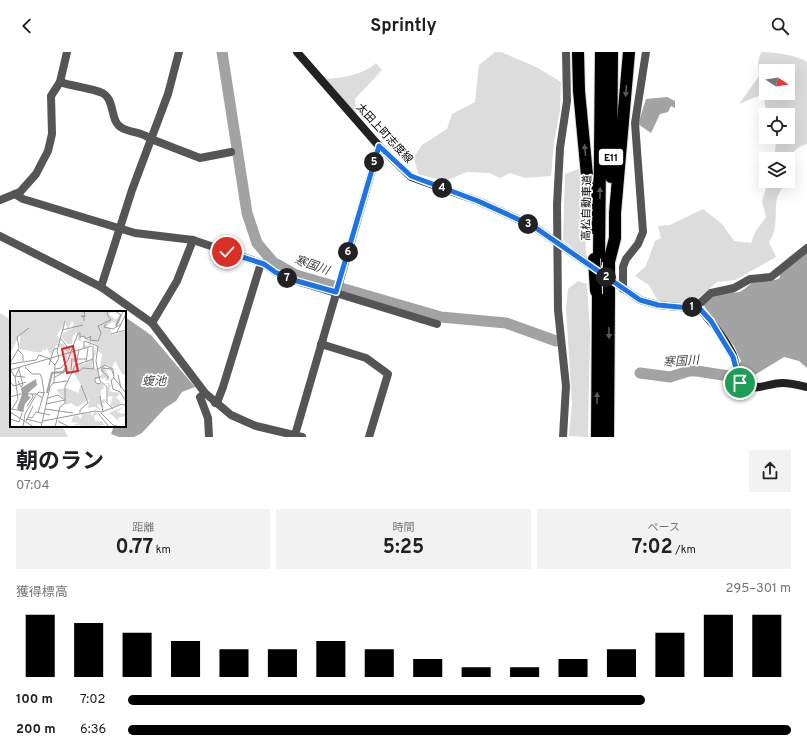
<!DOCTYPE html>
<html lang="ja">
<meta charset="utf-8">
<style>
:root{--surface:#fff;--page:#f2f2f2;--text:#202124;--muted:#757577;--accent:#000}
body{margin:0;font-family:Overpass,"Noto Sans JP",sans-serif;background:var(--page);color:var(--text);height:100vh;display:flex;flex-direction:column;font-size:15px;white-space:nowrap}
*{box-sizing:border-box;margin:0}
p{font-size:13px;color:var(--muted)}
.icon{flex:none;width:22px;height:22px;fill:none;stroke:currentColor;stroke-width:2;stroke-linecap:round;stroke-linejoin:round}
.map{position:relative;height:385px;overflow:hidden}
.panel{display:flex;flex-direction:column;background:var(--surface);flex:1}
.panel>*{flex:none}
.needle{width:26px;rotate:102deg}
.buttons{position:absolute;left:759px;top:12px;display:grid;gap:8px}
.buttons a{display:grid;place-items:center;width:36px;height:36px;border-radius:0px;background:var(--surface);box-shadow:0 4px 16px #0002;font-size:20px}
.pin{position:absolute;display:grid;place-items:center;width:34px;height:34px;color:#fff;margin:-17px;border:2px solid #fff;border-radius:50%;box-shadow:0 1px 4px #0007}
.km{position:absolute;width:20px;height:20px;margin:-10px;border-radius:50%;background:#222;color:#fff;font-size:11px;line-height:20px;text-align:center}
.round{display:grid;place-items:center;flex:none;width:42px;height:42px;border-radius:0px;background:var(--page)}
.overview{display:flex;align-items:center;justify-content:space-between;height:68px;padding:0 16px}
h1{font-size:22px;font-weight:700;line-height:30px}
.metrics{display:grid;grid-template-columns:repeat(3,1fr);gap:6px;height:68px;padding:4px 16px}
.metrics div{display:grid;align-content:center;border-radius:0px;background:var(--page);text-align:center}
.metrics b{font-size:20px;font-weight:700}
.metrics small{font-size:11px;font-weight:400}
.metrics p{font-size:11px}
.chart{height:112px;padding:8px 16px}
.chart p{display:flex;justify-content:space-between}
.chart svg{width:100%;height:72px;margin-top:4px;stroke:var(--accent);stroke-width:6}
ul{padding:0 16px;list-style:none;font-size:13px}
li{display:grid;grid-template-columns:64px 48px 1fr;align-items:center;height:30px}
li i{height:10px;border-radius:5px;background:var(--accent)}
header{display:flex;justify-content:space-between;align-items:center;height:52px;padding:0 16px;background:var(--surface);font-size:18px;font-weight:700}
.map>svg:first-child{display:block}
.green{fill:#dcdcdc;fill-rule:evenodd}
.water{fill:#a3a3a3}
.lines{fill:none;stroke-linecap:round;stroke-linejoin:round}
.river{stroke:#a3a3a3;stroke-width:11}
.motorway-casing{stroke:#dbdbdb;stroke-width:14}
.minor{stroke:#555;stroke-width:8}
.tertiary{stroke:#555;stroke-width:8}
.secondary{stroke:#222;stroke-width:8}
.motorway{stroke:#000;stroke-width:12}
.motorway-bridge-casing{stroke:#dbdbdb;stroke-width:14;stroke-linecap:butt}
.motorway-bridge{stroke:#000;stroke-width:12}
.oneway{fill:#595959}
.route-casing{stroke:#fff;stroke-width:8}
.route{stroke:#1a73e8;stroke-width:5}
.labels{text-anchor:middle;stroke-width:3.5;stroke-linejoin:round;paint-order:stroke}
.shield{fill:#fff;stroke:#4c4c4c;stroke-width:1}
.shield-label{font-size:10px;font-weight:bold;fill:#000}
.street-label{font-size:11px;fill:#000;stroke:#fff}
.water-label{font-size:12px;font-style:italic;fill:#444;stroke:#fff}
.inset-river{fill:none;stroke:#a3a3a3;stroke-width:2}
.inset-road{fill:none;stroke:#999;stroke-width:1}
.view{fill:#d62828;fill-opacity:0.15;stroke:#d62828;stroke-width:2}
.inset-edge{fill:none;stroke:#000;stroke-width:2}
</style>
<header><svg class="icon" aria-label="back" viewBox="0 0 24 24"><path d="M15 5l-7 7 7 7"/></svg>Sprintly<svg class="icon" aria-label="search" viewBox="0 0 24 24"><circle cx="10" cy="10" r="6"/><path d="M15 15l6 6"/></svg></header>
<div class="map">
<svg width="807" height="385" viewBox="0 0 807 385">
<rect width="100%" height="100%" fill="#fff"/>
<g class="green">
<polygon points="495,0 501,0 536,15 561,30 560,58 554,90 551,124 525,126 510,121 500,126 489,121 467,120 445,129 418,122 414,105 422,93 447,77 452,62 475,50 479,13"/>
<path d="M761 0C774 0 796 3 807 10V92C789 97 790 108 788 125V107H777L775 98 777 85H788V63H767L763 42 739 52 759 24 758 10ZM766 19H788V41H766Z"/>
<path d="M376 11 382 18 355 47 356 60 355 61 326 27C342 26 365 22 376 11Z"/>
<polygon points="579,117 587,207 563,188 565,122"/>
<path d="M768 129H787C784 134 779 140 777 146 774 160 779 176 769 190L776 205 735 228 717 230 691 253 658 249 649 233 635 224 646 214 655 189 661 186 658 174 670 173 703 157 722 172 734 189 751 191 755 180 766 165 762 150Z"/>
<polygon points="578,229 587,232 590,280 588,385 569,384 572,351 566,257 568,237"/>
<polygon points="0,261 11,268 11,374 62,374 68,385 0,385"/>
</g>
<g class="water">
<polygon points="667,45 675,49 675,56 671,54 668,60 660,62 651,81 638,72 646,47"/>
<path d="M807 198V316L799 309 784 305 745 329 741 328 737 315 741 309 734 294 701 250 717 239C737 239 737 246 753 229L775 228 780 226 779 219Z"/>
<polygon points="125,265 151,283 195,335 182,340 176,349 165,356 142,381 134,385 119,385 111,382 114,374 125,374"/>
</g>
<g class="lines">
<g class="river">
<polyline points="222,0 247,161 257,191 273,210 296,223 441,265 506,271 556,289"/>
<polyline points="640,321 670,325 689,319 697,319 735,325 745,320"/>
</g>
<defs>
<g id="motorway">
<polyline points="578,0 579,39 592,176"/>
<polyline points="611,125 612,0"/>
<polyline points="599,208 601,0"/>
<polyline points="609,210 615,186 615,161 629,0"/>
<polyline points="597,385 598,240"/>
<polyline points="608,385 609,242"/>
</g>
</defs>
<use href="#motorway" class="motorway-casing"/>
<g class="minor">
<path d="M60 30C70 34 98 37 104 42 115 49 110 70 122 76 132 81 142 80 151 87L200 106 231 100"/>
<polyline points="15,142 23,147 135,181 193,188 264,212 275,220 290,227 437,272"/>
<polyline points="0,148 20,140 36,122 48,99 52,82 51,44 60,30 67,0"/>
<polyline points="101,235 132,138 168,42 179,0"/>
<polyline points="623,237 623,215 626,207 638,192 643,180 635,71 646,0"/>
<polyline points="696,255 711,241 734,236 750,227 771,225 807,196"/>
<polyline points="152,271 177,229 193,188"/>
<polyline points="321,292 366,306 388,322 369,385"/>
<polyline points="205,341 200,345 208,366 209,385"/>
<polyline points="215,351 218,348 223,335 261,211"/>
<polyline points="295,383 379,94"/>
</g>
<g class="tertiary">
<polyline points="0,184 101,235 152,271 205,341 231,363 256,374 302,385"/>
<polyline points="563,385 566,334 558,258 557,153 560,96 567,49 566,0"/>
</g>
<path class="secondary" d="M297 0 379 94 411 125 478 149 533 174 640 248 658 253 700 257C712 271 725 286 733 303 736 312 737 322 740 331 752 341 769 331 782 331 791 331 799 333 807 335"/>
<use href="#motorway" class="motorway"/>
<defs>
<g id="motorway-bridge">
<polyline points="594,207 596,239"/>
<polyline points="609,242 609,210"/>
</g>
</defs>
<use href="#motorway-bridge" class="motorway-bridge-casing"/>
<use href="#motorway-bridge" class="motorway-bridge"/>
</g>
<defs><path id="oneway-solid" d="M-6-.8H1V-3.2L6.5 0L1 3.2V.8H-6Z"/></defs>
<g class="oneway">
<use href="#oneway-solid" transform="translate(626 39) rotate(94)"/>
<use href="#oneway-solid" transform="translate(585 98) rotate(-96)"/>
<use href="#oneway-solid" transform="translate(600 141) rotate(-89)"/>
<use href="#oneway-solid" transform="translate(609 281) rotate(90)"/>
<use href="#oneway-solid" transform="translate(597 346) rotate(-89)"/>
</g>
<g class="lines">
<defs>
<polyline id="route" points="227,200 264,212 275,220 290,227 336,240 379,94 411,124 478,149 533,174 640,248 658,253 700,257 711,269 733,305 740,331"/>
</defs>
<use href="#route" class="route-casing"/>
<use href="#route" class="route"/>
</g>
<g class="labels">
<rect class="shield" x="599" y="97" width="24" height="16" rx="3"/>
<g class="shield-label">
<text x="611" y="109">E11</text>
</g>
<g class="street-label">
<text transform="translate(385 81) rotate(47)" y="4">太田上町志度線</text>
<text transform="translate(586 156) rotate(-89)" y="4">高松自動車道</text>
</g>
<g class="water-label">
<text transform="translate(312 213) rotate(19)" y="4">寒国川</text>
<text transform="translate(681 309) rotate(-4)" y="4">寒国川</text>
<text x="154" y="333">蝮池</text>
</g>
</g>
<g transform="translate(10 259)">
<rect width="116" height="116" fill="#fff"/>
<path d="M0 0H83L82 3 84 0H104L98 3 105 8 109 7 108 12 102 11 96 16 100 17 102 24 116 20V64L112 63 105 50 102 57 96 53 94 55 100 67 84 68 87 73 99 72 101 75 99 80 110 82 106 87 111 91 109 94 100 96 102 87 105 86 98 85V73H93L94 77 91 79V90L94 88 97 89 92 93 95 97 87 93 91 100 85 96 78 97 79 88 67 96 61 92 55 94V88L46 79 50 78V75V78L57 77 68 82 71 74 64 62 68 53H74L83 48 85 34 86 42 82 54 84 58 87 57 89 65 92 64 90 55 92 43 88 40V34L81 31V33L72 38 74 34 76 35 80 32 71 25V35V30H68V21L63 24 62 33H57L52 27 53 22 65 16H62L64 13 62 10 58 19 55 10 51 19 48 16 50 19 47 24 51 29 47 33H54L55 37H58L60 42 46 34 41 44 36 36V40L33 38 32 41H25L10 38V23L0 43ZM113 96 107 101 113 103 116 101V105L108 107 109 110 99 102ZM85 100 88 103 84 105 85 110H92L94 114H90L92 116 62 114 70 112 61 111 63 106 67 104 71 108 72 103 81 102 82 105Z" fill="#dcdcdc"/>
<path d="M26 68 27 74 18 82V85L21 86 15 93 13 101 9 100 7 97 12 83 11 77Z" fill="#a3a3a3"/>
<path class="inset-river" d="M106 15 111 4M37 82 42 62 53 61 57 55"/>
<path class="inset-road" d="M74 0 75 6 74 5H71L74 6V10M105 0 111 4 114 0M96 13 94 16 103 18 111 13M52 19 73 14M107 21 116 3M101 23 116 19M70 26 74 25 76 28 81 25 80 29 88 30 91 22 88 15 101 9 97 3 98 0M51 28 60 39M74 37V30L88 35 86 50 90 70 97 76V92L103 98M8 39 13 44V50M83 48V35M64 51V48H76M76 51 78 37M0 52 9 37 7 26 19 17M0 53 26 49 29 44 38 47 45 54M39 54 44 38 48 37M66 54 83 48 84 58M15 56 22 63H30L32 68 34 82 28 102M45 58 51 57 58 49 68 22H70V26M88 58 95 54 103 58 104 67 116 82M0 59 82 35M1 59 4 65 15 66M61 59 62 47M91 59 99 67 96 69M69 60 73 57 84 58M92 60V57L101 58 104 64M108 64 111 77M45 66 56 60 62 62M90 66 85 67V70L87 73 91 72M104 67 101 69 103 78 110 81 116 90M8 70 11 76 13 74 9 59M0 71 4 75 16 71M43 72 57 70M90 85 93 101M0 86 10 83H26L33 87M38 87 48 84 55 89M36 93 55 89M17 95 23 86 22 83M1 98 14 100M2 98 8 88 5 66 10 56M35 98 63 102M0 101 24 116M88 102 99 116M91 102 103 114 109 116M70 103V99L78 92 71 74M18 106 23 95M0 108 9 111 12 102M16 108 32 112M16 110 18 106 22 107 26 101 40 104M33 110 85 100 92 101 112 93 116 95M48 110 59 116M13 116 15 103 26 84 29 81 35 82M31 116 40 76 44 71 45 54 49 47 47 40 55 10M45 116 50 96 55 92V76L66 53 69 39"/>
<path class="view" d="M63 35 68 60 57 62 52 38Z"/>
<rect width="116" height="116" class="inset-edge"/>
</g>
</svg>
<div class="buttons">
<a><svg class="needle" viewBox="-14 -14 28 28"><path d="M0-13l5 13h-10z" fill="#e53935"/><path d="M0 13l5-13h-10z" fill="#757577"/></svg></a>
<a><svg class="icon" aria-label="locate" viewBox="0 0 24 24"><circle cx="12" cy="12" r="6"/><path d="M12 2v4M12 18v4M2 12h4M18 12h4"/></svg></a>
<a><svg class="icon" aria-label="layers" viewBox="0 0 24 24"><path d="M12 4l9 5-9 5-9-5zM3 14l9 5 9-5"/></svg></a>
</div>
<div class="pin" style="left:740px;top:331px;background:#1e9e55"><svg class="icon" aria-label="arrive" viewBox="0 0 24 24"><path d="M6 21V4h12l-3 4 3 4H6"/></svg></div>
<div class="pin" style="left:227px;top:200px;background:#d93025"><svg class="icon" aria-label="check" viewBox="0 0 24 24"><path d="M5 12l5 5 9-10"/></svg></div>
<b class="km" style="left:692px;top:255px">1</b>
<b class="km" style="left:606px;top:225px">2</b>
<b class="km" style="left:528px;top:172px">3</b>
<b class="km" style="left:442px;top:136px">4</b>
<b class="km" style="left:374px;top:110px">5</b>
<b class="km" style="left:348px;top:200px">6</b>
<b class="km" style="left:287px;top:226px">7</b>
</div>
<section class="panel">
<div class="overview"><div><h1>朝のラン</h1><p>07:04</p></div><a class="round"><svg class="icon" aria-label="share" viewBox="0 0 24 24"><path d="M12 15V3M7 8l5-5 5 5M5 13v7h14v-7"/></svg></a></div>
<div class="metrics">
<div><p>距離</p><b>0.77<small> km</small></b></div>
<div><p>時間</p><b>5:25</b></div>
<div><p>ペース</p><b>7:02<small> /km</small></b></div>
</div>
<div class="chart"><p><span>獲得標高</span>295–301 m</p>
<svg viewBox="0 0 160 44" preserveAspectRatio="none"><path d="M5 44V6M15 44V11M25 44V17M35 44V22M45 44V27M55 44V27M65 44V22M75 44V27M85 44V33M95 44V38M105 44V38M115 44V33M125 44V27M135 44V17M145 44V6M155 44V6"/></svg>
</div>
<ul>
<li><b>100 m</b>7:02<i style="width:78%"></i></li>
<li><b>200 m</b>6:36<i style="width:100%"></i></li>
</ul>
</section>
